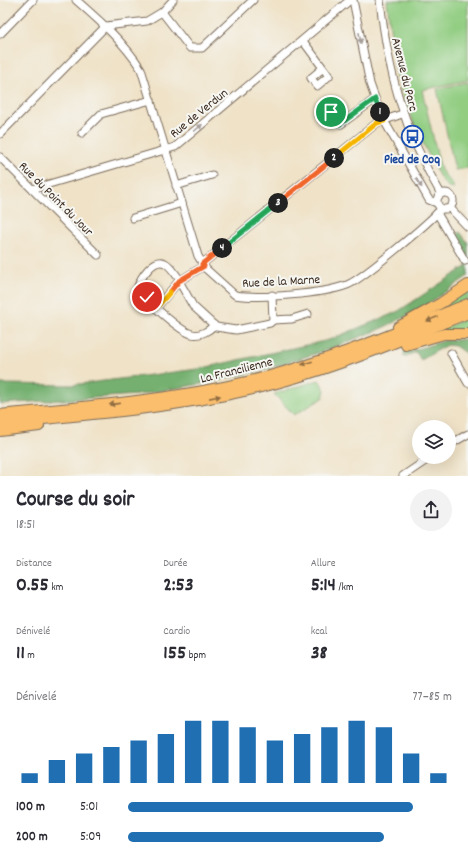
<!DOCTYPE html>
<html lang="fr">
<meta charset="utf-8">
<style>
:root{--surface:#fff;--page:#f2f2f3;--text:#2b2b33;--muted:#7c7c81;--accent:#1f6fb2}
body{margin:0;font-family:Dekko,sans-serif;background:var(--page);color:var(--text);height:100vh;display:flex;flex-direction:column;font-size:15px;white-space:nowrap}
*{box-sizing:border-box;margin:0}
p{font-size:13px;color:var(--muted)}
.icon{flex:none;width:22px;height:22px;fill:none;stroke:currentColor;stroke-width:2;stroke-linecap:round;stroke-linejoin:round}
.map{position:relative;height:476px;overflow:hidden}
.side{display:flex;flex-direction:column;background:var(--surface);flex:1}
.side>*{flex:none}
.buttons{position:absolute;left:412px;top:420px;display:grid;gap:8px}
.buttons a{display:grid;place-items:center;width:44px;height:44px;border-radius:50%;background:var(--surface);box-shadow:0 4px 16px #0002;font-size:20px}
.pin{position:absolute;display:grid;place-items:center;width:34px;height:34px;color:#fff;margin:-17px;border:2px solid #fff;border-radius:50%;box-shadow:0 1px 4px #0007}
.km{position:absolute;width:20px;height:20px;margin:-10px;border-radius:50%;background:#222;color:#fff;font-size:11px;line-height:20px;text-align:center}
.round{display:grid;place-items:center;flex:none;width:42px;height:42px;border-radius:21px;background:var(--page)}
.summary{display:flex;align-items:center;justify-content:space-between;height:68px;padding:0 16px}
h1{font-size:22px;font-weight:700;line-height:30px}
.figures{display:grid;grid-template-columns:repeat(3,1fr);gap:6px;height:68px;padding:4px 16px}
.figures div{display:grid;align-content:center}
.figures b{font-size:20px;font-weight:700}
.figures small{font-size:11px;font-weight:400}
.figures p{font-size:11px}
.chart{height:112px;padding:8px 16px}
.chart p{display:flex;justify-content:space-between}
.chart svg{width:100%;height:72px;margin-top:4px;stroke:var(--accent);stroke-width:6}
ul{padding:0 16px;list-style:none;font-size:13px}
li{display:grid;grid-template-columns:64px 48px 1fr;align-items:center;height:30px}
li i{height:10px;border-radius:5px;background:var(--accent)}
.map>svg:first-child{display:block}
.green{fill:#92cd82;stroke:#667c50}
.forest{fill:#75b070;stroke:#586d47}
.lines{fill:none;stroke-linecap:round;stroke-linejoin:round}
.minor-casing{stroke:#7a6a59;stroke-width:9}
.highway-casing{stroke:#7a6a59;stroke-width:12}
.minor{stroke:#fff;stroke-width:7}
.highway{stroke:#fabe6d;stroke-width:10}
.oneway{fill:#a79f9a}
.oneway2{fill:#916d42}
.split-1-casing{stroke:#fff;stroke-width:8}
.split-2-casing{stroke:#fff;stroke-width:8}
.split-3-casing{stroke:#fff;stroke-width:8}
.split-4-casing{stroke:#fff;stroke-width:8}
.split-5-casing{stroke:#fff;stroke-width:8}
.split-6-casing{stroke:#fff;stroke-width:8}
.split-1{stroke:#22a559;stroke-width:5}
.split-2{stroke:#f5b400;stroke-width:5}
.split-3{stroke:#f0652b;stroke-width:5}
.split-4{stroke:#22a559;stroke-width:5}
.split-5{stroke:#f0652b;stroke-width:5}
.split-6{stroke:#f5b400;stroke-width:5}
.labels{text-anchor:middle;stroke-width:4;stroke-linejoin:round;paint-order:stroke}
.street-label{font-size:13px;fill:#3b2a1e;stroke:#f6f6f2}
.transit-label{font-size:13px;font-weight:bold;fill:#164399;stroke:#f6f6f2}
</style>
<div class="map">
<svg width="468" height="476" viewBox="0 0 468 476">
<rect width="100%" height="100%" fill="#f6f6f2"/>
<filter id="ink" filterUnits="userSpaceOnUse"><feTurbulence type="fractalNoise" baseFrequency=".025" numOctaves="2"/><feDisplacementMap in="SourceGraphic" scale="8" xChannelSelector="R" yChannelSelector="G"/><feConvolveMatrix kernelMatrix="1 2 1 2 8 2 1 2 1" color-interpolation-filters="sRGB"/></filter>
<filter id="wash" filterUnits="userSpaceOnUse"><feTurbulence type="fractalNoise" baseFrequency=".012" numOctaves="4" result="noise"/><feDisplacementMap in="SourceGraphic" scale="16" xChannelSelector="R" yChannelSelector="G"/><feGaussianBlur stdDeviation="0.9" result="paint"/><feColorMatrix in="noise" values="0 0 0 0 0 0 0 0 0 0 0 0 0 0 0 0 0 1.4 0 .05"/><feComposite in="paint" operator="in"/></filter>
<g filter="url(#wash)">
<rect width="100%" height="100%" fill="#efe2c7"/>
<g class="green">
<path d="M387 0H468V80L422 90 441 170 453 185V189C441 185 437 171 432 161 418 134 404 105 397 76 392 51 390 25 387 0Z"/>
<polygon points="468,82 468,168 455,170 437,89"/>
<polygon points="468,287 468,299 414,321"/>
<polygon points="468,318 468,332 432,333"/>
<polygon points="319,380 325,390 323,398 294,415 274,394"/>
</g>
<g class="forest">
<polygon points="460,232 468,243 468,276 421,309 378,330 324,351 267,369 212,382 137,395 0,404 0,384 72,385 198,369 329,340 397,312 467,266 454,235"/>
<polygon points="468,339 468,355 455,346 447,345 421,360 416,352 404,357 404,353 444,341"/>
</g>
</g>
<g filter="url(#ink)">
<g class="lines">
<defs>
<g id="minor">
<path d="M76 0C100 21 124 42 141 69L198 256 206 269 235 295C261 299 322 294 347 285 361 280 430 222 441 209"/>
<polyline points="353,0 370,84 381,115 429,200 437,203"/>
<path d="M380 0C388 73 404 131 441 194"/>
<polyline points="162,12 190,48 202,48 253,0"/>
<polyline points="0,34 33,0"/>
<polyline points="303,41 329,76 317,86 311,78 323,68"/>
<polyline points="331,112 341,124 375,99"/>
<polyline points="82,133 101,114 151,100"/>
<polyline points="0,134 106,26 147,21 162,12 173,0"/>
<polyline points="0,157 98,255"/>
<polyline points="176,186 212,175"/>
<polyline points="32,189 175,147 350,0"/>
<circle cx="445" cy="201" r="8"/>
<polyline points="450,208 468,227"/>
<polyline points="437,213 465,261"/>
<polyline points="133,218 182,203"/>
<polyline points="202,264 377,123 402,114"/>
<path d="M180 280C176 275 171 266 165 263 154 257 140 278 138 287 141 297 181 332 192 334 200 336 209 331 214 325"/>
<polyline points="179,281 193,306 216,327 236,330 270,323 273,320 272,295"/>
<polyline points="156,308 179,281 204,266"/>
<polyline points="273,320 292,319 308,314"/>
<polyline points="451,353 468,383"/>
<polyline points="449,445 468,434"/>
<polyline points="403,476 431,457"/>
</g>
<g id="highway">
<polyline points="398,327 441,303 468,285"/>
<polyline points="406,345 444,334 468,334"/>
<path d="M0 415C82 407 165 401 246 382 322 364 395 333 468 304"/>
<path d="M0 423C83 415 167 409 249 390 324 373 396 342 468 313"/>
<polyline points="0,431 39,426"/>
</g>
</defs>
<use href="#minor" class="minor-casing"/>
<use href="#highway" class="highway-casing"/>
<use href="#minor" class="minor"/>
<use href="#highway" class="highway"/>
</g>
<defs><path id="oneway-solid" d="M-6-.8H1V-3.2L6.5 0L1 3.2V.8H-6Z"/></defs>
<g class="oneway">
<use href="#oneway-solid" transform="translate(360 38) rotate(79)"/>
<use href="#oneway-solid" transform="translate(198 128) rotate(-40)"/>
<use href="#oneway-solid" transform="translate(419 183) rotate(59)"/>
</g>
<g class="oneway2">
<use href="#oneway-solid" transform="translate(432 319) rotate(158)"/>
<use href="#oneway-solid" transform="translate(307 363) rotate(163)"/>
<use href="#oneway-solid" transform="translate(215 397) rotate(-11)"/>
<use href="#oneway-solid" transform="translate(115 404) rotate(173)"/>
</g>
</g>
<g class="lines" filter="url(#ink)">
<defs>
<polyline id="split-1" points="331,112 340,124 375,99 380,112"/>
<polyline id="split-2" points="334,158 377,123 384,121 380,112"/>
<polyline id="split-3" points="278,203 334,158"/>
<polyline id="split-4" points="222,248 278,203"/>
<polyline id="split-5" points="170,292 179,281 204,266 202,264 222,248"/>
<polyline id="split-6" points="147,297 156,308 170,292"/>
</defs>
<use href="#split-1" class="split-1-casing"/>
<use href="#split-2" class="split-2-casing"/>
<use href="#split-3" class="split-3-casing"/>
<use href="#split-4" class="split-4-casing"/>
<use href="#split-5" class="split-5-casing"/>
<use href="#split-6" class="split-6-casing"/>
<use href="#split-1" class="split-1"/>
<use href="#split-2" class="split-2"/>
<use href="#split-3" class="split-3"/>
<use href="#split-4" class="split-4"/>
<use href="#split-5" class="split-5"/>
<use href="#split-6" class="split-6"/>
</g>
<defs>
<symbol id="bus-ring" viewBox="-11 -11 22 22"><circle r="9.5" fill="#f6f6f2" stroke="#1a4fb4" stroke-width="1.5"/><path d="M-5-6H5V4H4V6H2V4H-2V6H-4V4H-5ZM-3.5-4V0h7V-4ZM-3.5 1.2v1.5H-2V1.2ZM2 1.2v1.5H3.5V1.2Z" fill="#1a4fb4"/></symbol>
</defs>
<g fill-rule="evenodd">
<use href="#bus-ring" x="400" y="124" width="25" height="25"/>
</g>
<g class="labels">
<g class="street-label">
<text transform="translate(406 74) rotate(76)" y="5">Avenue du Parc</text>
<text transform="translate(198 112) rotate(-39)" y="5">Rue de Verdun</text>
<text transform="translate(57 198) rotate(45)" y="5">Rue du Point du Jour</text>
<text transform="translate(281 280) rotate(-3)" y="5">Rue de la Marne</text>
<text transform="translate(236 369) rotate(-14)" y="5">La Francilienne</text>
</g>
<g class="transit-label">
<text x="412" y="163">Pied de Coq</text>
</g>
</g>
</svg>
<div class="buttons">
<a><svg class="icon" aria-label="layers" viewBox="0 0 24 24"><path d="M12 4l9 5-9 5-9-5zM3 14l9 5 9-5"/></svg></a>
</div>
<div class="pin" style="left:331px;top:112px;background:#1e9e55"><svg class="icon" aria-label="arrive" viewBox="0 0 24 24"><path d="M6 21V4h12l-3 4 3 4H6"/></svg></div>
<div class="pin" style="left:147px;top:297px;background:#d93025"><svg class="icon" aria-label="check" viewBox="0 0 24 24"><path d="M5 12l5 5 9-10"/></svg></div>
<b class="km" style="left:380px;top:112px">1</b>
<b class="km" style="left:334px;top:158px">2</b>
<b class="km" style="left:278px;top:203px">3</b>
<b class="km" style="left:222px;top:248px">4</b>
</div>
<section class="side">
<div class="summary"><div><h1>Course du soir</h1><p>18:51</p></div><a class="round"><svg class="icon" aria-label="share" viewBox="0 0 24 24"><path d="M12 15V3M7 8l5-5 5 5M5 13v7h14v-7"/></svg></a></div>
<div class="figures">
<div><p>Distance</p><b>0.55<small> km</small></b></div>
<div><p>Durée</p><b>2:53</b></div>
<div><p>Allure</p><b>5:14<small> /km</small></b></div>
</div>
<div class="figures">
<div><p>Dénivelé</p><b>11<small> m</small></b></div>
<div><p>Cardio</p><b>155<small> bpm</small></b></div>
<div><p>kcal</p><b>38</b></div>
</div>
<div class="chart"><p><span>Dénivelé</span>77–85 m</p>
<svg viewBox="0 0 160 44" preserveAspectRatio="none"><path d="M5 44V38M15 44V30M25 44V26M35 44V22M45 44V18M55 44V14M65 44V6M75 44V6M85 44V10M95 44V18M105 44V14M115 44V10M125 44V6M135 44V10M145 44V26M155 44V38"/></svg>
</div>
<ul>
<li><b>100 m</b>5:01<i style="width:88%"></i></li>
<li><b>200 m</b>5:09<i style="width:79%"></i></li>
</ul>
</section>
